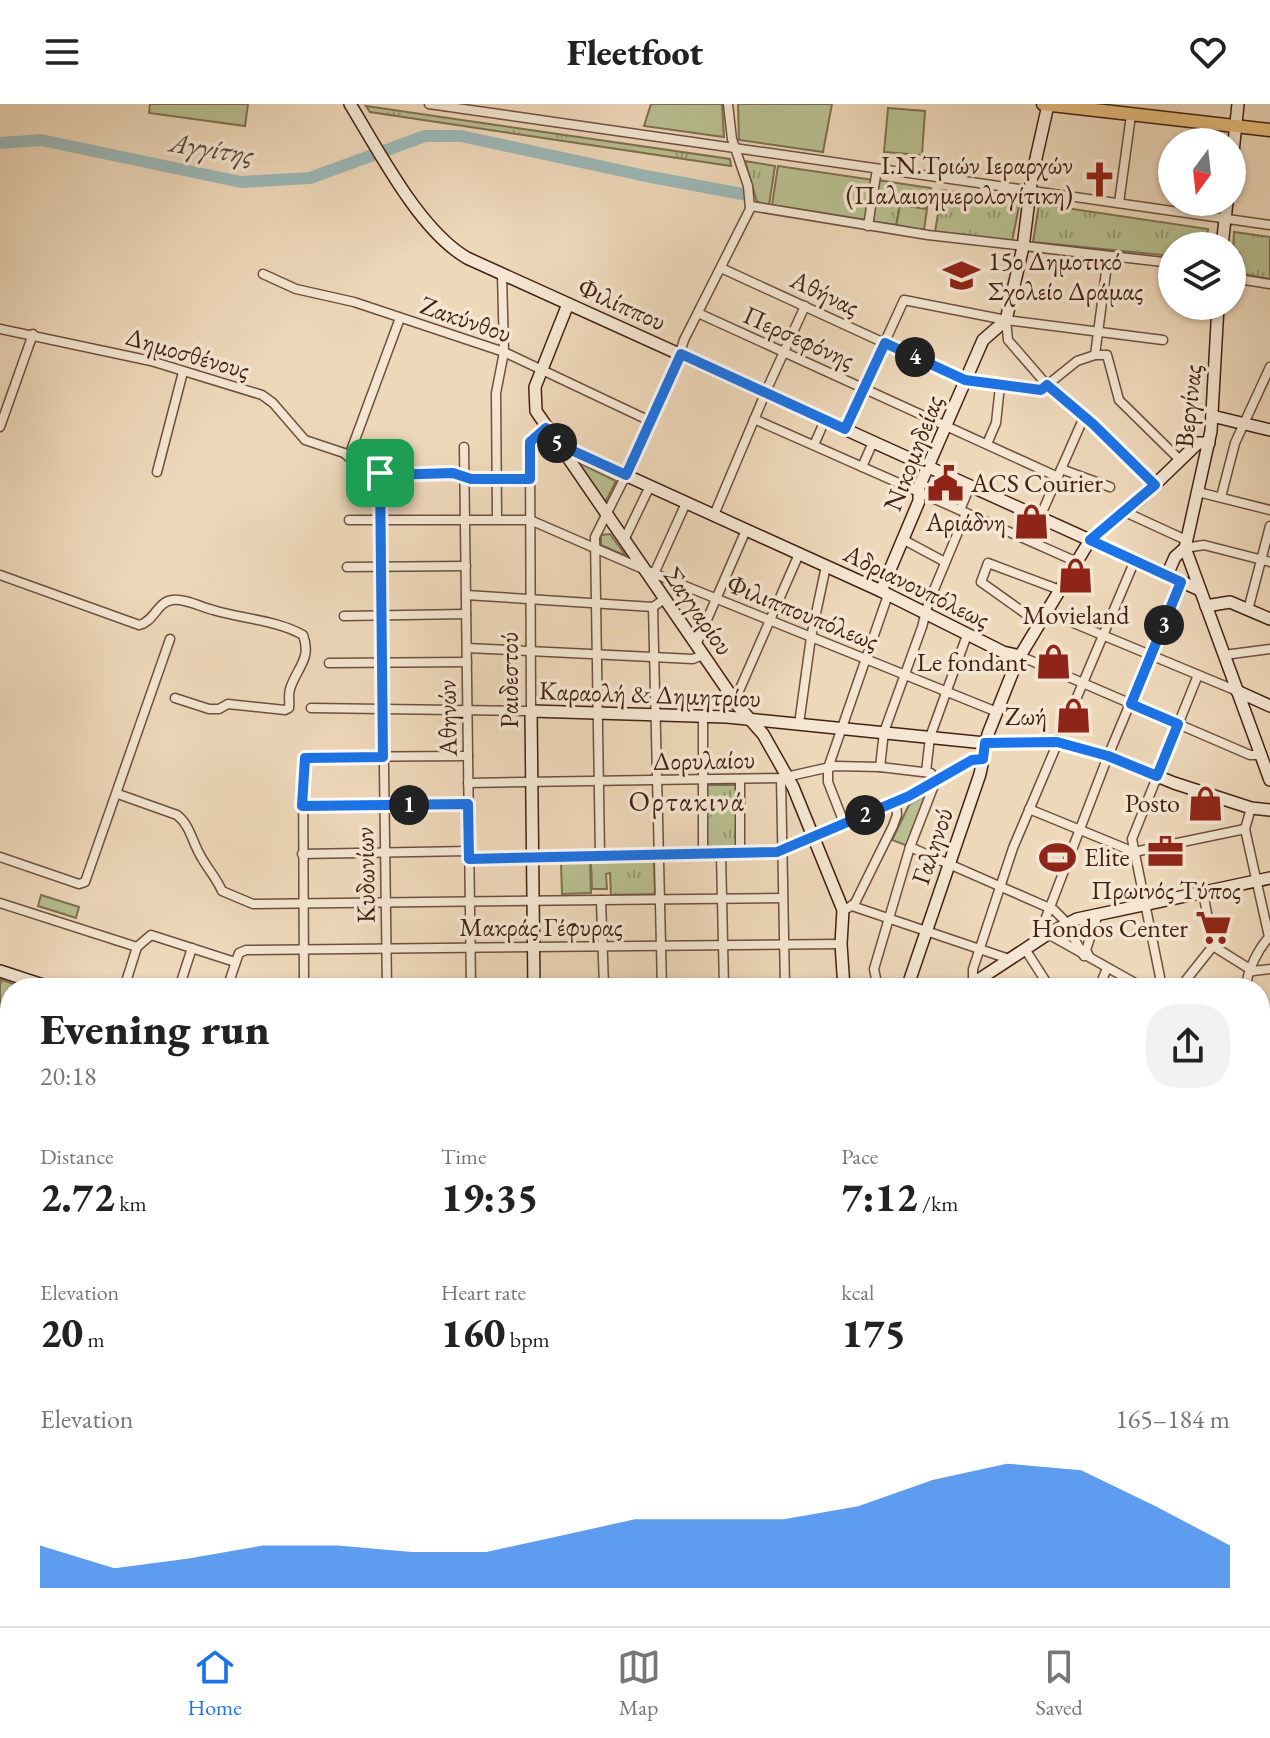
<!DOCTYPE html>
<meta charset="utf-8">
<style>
:root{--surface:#fff;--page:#f2f2f2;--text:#222;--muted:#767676;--line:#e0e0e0;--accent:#1a73e8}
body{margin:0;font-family:"EB Garamond",serif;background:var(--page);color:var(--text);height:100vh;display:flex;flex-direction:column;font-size:30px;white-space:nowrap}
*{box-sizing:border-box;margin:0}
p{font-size:26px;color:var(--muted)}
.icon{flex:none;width:44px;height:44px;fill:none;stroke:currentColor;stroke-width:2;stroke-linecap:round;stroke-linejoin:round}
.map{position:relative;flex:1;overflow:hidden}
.side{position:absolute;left:0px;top:874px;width:1270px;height:648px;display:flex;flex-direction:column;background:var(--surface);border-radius:32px 32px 0 0;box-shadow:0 2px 6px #0004}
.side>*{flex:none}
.needle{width:52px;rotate:195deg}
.fabs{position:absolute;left:1158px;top:24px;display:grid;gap:16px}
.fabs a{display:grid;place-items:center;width:88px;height:88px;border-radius:50%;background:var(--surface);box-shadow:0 2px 6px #0004;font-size:40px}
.pin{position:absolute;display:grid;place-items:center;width:68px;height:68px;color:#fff;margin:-34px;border-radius:16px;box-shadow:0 4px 12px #0006}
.km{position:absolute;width:40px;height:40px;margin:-20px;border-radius:50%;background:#222;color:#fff;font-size:22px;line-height:40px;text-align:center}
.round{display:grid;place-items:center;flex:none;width:84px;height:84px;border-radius:32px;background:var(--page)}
.headline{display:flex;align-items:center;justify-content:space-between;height:136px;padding:0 40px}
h1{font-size:44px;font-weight:800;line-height:60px}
.metrics{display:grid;grid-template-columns:repeat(3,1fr);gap:12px;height:136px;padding:8px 40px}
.metrics div{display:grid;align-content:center}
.metrics b{font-size:40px;font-weight:800}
.metrics small{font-size:22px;font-weight:400}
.metrics p{font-size:22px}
.chart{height:224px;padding:16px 40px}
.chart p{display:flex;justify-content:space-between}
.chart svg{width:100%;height:144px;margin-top:8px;fill:var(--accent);opacity:.7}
header{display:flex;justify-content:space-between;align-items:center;height:104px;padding:0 40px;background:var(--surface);font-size:36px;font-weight:800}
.menu{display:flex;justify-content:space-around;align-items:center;height:112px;border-top:2px solid var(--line);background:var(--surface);font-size:22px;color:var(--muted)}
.menu a{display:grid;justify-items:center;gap:4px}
.menu .selected{color:var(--accent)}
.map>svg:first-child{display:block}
.grass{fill:#b8bf91;stroke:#7e7052;stroke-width:2}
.forest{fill:url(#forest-firs);stroke:#7e7052;stroke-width:2}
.park{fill:url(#park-tufts);stroke:#7e7052;stroke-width:2}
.garden{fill:url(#garden-furrows);stroke:#7e7052;stroke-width:2}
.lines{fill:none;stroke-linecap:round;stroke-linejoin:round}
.river{stroke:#9cb8b8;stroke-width:12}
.street-casing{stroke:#6f4f3e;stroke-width:11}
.secondary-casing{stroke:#452114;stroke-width:14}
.primary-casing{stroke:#452114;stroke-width:15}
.street{stroke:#f4e6d2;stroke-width:8}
.secondary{stroke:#f4e6d2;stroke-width:11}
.primary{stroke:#e7bc7d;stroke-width:12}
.route-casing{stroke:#fff;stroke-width:16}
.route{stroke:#1a73e8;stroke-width:10}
.labels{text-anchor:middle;stroke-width:7;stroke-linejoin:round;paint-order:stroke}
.poi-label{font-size:26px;fill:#452114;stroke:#f4e6d2;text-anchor:end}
.street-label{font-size:26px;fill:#452114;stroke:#f4e6d2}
.water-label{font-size:28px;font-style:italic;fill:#5b473d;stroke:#f4e6d2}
.neighbourhood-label{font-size:28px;letter-spacing:2px;fill:#452114;stroke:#f4e6d2}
</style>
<header><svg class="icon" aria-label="menu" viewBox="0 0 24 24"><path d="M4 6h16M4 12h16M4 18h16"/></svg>Fleetfoot<svg class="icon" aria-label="heart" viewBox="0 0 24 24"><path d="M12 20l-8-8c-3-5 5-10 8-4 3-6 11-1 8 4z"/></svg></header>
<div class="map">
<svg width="1270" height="1522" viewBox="0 0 1270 1522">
<defs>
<pattern id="forest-firs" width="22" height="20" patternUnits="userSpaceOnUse" patternTransform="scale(2)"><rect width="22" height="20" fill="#b8bf91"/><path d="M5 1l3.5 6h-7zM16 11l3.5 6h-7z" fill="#979b75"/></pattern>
<pattern id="park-tufts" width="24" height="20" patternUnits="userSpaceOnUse" patternTransform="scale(2)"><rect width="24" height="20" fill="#b8bf91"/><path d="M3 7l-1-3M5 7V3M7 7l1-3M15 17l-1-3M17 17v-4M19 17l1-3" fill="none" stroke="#979b75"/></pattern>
<pattern id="garden-furrows" width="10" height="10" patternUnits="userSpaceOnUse" patternTransform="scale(2)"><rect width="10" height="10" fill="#b8bf91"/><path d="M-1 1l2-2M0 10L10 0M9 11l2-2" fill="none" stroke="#979b75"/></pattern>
</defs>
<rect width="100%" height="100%" fill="#eed8ba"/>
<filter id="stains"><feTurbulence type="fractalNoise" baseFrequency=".0025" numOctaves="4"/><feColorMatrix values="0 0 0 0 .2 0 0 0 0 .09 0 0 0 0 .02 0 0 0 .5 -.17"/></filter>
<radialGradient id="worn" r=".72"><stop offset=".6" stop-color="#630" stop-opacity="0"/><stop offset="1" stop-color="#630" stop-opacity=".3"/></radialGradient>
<g class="grass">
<polygon points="150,0 248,0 245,22 149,9"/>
<polygon points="651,0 722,0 724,33 644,22"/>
<polygon points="738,0 832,0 823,48 739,36"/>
<polygon points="888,4 925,7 922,51 884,48"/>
<polygon points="778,62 874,76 867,116 772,101"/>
<polygon points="900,101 927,105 924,126 896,121"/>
<polygon points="575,357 616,377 604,401"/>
<polygon points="610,430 626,452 601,441 601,431"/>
<polygon points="590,758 591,789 562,790 561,759"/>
</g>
<g class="forest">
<polygon points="0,1242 10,1248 10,1492 0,1499"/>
<polygon points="161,1512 296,1512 304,1522 172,1522"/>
</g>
<g class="park">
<polygon points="366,2 730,55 731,62 370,8"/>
<polygon points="745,57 775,62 769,101 757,98"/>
<polygon points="877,76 931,84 927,103 874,94"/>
<polygon points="942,86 1020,97 1012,138 935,128"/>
<polygon points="873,97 900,101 896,121 870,117"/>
<polygon points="1039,100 1208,125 1206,142 1172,142 1172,152 1033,138"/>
<polygon points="1234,128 1270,133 1270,175 1232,168"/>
<polygon points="706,681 736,681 737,745 706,745"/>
<polygon points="926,691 908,742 892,736 909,701"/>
<polygon points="654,756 655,790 611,791 610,769 606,770 607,785 592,785 591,758"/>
<polygon points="41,791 79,803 76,814 38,802"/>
</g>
<polygon class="garden" points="0,875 24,884 10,884 10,949 0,968"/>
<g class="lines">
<polyline class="river" points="0,39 41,36 241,78 310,74 425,32 461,32 646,72 742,90"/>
<defs>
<g id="street">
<polyline points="429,0 1270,121"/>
<polyline points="1119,99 1131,11"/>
<polyline points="751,102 928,131 1172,159"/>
<polyline points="868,122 877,65"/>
<polyline points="721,164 965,276 1041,286 1077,257 1095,251 1108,153"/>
<polyline points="263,170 296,185 354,198 504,248 650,317"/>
<polyline points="1232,174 1270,180"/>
<polyline points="698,209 1058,373"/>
<polyline points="1006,216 1008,236 1047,281 1093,320 1155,381"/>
<polyline points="0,225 151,257 262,291 273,299 305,336 344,349 359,362 388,371 453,369 471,375 530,375"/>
<polyline points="1095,251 1107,251 1119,296 1180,356"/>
<polyline points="754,315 1077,458"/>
<polyline points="0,323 33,230"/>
<polyline points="845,325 904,196 1006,216 1163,236"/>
<polyline points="987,340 996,319 1000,282"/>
<polyline points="814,341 825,316"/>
<polyline points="464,343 471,884"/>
<polyline points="349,352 400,214"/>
<polyline points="862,363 873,338"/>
<polyline points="1061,365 1110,383"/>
<polyline points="157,368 183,268"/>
<polyline points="380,369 387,884"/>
<polyline points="1198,388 1270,406"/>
<polyline points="1221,393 1235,339 1270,263"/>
<polyline points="960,406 970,382"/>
<polyline points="1125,408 1186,436"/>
<polyline points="714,411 767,285 805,202"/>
<polyline points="1040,413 1084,313"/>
<polyline points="497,415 496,289 504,248 502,171"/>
<polyline points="349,416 530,416 643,465 997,608"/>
<polyline points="625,434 650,382"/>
<polyline points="904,436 945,458"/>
<polyline points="1185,444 1204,441 1270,458"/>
<polyline points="347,463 466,462"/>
<polyline points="654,470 686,399"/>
<path d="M0 471 139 521C154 518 157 498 172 496 184 494 201 503 213 506 243 515 276 516 303 531 312 555 297 563 290 585 288 592 290 597 289 604L285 606 228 600 219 605H209L175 594"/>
<polyline points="466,491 653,503 663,496"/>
<polyline points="653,503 662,884"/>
<polyline points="1248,506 1270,422"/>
<polyline points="1047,508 1237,587"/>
<polyline points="344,512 466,510"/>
<polyline points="1040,520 981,478 988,459 1060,486"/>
<polyline points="696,541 746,426"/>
<polyline points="467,544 693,555 703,551"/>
<polyline points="1224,551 1270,545"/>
<polyline points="1020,552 1250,651 1261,651"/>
<polyline points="329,559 467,558"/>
<polyline points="735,596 799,450"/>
<polyline points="311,604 531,607 530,341 546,324"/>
<polyline points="703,612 703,750"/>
<polyline points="799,620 811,533 826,462"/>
<polyline points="880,663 884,628 922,523 928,500 966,409"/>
<polyline points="926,668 930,633 967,531"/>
<polyline points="781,674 785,884"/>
<polyline points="468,679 781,674 835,662 880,663 931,669 936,676 910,743 874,865 878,884"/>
<path d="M118 690 177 711C189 720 192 736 199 749 206 763 216 773 222 787L253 800 783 794"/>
<polyline points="302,702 468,700"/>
<polyline points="1251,704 1245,725 1269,833"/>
<polyline points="1029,705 1134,748 1245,725"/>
<polyline points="844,719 828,678 828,664 888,491"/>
<polyline points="910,743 1054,806 1063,815 1084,852"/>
<polyline points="740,749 740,675"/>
<polyline points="302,750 469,747"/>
<polyline points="721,750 724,884"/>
<polyline points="600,752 595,433 626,371 678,255 684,236 750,105 748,82 732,35 728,0"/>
<polyline points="0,753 79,780 85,778 170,535"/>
<polyline points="469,755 775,749 896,698 972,656 983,655"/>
<polyline points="1203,788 1213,842 1253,867"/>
<polyline points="601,796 604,884"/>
<polyline points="0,799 137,843"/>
<polyline points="852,802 1009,855"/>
<polyline points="848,804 855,799 893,722 897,711 896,698"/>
<polyline points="1048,830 1144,884"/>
<polyline points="1037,837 1108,652 1181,478"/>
<polyline points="1025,845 1050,884"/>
<polyline points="1089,852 1086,846 1098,810"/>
<polyline points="1253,867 1270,865"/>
<polyline points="1160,873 1132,735 1198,571"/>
<polyline points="1186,876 1213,842"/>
<polyline points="124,884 137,843 151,831 235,858"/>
<polyline points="179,884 192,844"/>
<polyline points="227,884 239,849 246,846 841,840"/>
<polyline points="304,884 303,656 309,653 468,652"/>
<polyline points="979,884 973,874 973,865 1013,744 1135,456"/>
<polyline points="1099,884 1107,864"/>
<path d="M1246 884C1247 867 1258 845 1270 832"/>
<polyline points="1260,923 1270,938"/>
<polyline points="1260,956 1270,948"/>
<polyline points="0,972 10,956"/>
<polyline points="0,992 10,1000"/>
<polyline points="0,1062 10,1072"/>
<polyline points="1260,1067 1270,1050"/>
<polyline points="0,1101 10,1093"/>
<polyline points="1260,1134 1270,1139"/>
<polyline points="0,1148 10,1153"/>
<polyline points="1260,1214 1270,1229"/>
<polyline points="1260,1355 1270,1362"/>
<polyline points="126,1512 140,1522"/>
<polyline points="648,1512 690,1522"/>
<polyline points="1037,1512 1041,1522"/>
<polyline points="33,1522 84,1512"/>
<polyline points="632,1522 646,1512"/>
<polyline points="701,1522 703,1512"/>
<polyline points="755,1522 757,1512"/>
<polyline points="816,1522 818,1512"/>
<polyline points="996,1522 997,1512"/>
</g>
<g id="secondary">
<path d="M350 0C379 47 419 126 467 154L1200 486"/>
<polyline points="1232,58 1238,0"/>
<polyline points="1222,142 1227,98"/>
<polyline points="568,200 535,283 536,307 739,603 763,630 793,683 843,806 841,840 844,884"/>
<polyline points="1218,202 1211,327 1185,444 1270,676"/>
<polyline points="1212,312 1270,326"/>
<polyline points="559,341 881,487 1003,548 1020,552"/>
<polyline points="1167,471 1175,453 1185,444"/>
<polyline points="881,487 919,397 919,383 983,236 1006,216 1023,143 1032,72 1048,1"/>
<polyline points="1206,502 1230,498 1270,515"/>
<polyline points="1237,587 1270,602"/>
<polyline points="0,867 52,884"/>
<polyline points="534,884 531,607 727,613 985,639 1057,638 1108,652 1174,679 1251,704 1270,706"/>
<polyline points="907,884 980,670 988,630 1017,557 1090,436 1140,395 1198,339 1209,339"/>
<polyline points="966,884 1048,830 1077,815 1270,774"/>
<polyline points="1260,1004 1270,1010"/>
<polyline points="1260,1195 1270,1172"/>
<polyline points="1260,1207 1270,1208"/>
<polyline points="0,1231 10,1239"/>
<polyline points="1260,1410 1270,1399"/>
<polyline points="308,1512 318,1522"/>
<polyline points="858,1512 886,1516 913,1512"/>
<polyline points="1159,1522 1168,1512"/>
</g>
<polyline id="primary" points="1043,0 1270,26"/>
</defs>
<use href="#street" class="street-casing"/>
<use href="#secondary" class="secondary-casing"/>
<use href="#primary" class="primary-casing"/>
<use href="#street" class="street"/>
<use href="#secondary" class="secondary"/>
<use href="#primary" class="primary"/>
</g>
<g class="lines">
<defs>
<polygon id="route" points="885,239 965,276 1041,286 1047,281 1093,320 1155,381 1090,436 1181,478 1131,600 1178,620 1157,672 1108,652 1057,638 985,639 983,655 972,656 909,692 777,748 469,755 468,700 302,702 305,654 383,653 380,369 388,371 453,369 471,375 530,375 530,338 546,324 558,340 626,371 681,250 845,325"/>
</defs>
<use href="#route" class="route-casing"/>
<use href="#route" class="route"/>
</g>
<defs>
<symbol id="church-bare" viewBox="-9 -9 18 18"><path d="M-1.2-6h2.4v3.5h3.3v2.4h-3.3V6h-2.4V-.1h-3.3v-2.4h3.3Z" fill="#8f2418" stroke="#f4e6d2" stroke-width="2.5" paint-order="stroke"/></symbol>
<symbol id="school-bare" viewBox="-9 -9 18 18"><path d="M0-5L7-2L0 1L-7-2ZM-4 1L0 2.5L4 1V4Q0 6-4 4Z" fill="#8f2418" stroke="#f4e6d2" stroke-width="2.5" paint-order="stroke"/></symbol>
<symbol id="civic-bare" viewBox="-9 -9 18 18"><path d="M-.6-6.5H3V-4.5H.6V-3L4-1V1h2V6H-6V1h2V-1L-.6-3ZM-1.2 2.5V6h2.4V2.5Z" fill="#8f2418" stroke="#f4e6d2" stroke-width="2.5" paint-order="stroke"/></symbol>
<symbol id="shop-bare" viewBox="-9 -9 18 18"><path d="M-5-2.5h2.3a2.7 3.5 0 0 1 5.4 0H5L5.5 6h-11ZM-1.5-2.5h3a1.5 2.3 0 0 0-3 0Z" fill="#8f2418" stroke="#f4e6d2" stroke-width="2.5" paint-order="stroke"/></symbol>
<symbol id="office-bare" viewBox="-9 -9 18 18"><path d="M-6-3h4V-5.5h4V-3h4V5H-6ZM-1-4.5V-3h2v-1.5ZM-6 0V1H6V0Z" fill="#8f2418" stroke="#f4e6d2" stroke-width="2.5" paint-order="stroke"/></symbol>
<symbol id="stadium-bare" viewBox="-9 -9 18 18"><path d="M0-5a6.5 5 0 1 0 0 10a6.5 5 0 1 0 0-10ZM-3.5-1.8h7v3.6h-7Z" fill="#8f2418" stroke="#f4e6d2" stroke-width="2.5" paint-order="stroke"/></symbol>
<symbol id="supermarket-bare" viewBox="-9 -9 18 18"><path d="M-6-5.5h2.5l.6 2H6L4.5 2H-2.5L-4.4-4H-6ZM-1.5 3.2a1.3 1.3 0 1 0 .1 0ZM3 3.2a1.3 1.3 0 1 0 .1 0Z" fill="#8f2418" stroke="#f4e6d2" stroke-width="2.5" paint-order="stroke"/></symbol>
</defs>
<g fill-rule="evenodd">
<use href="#church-bare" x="1074" y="50" width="51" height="51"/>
<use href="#school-bare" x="936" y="146" width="51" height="51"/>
<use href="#civic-bare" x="920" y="354" width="51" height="51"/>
<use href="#shop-bare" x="1006" y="392" width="51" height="51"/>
<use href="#shop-bare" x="1050" y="446" width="51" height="51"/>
<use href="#shop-bare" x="1028" y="532" width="51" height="51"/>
<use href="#shop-bare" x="1048" y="586" width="51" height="51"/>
<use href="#shop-bare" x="1180" y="674" width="51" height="51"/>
<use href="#office-bare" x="1140" y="722" width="51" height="51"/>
<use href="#stadium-bare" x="1032" y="728" width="51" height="51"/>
<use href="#supermarket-bare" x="1188" y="798" width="51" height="51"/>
</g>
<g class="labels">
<g class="poi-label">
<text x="1073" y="70">Ι.Ν.Τριών Ιεραρχών<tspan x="1073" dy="30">(Παλαιοημερολογίτικη)</tspan></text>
<text x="988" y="166" text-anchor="start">15ο Δημοτικό<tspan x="988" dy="30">Σχολείο Δράμας</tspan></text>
<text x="971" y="388" text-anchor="start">ACS Courier</text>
<text x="1006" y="427">Αριάδνη</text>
<text x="1076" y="520" text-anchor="middle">Movieland</text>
<text x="1027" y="567">Le fondant</text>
<text x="1047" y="621">Ζωή</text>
<text x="1180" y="708">Posto</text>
<text x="1084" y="762" text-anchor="start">Elite</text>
<text x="1166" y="795" text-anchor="middle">Πρωινός Τύπος</text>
<text x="1188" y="833">Hondos Center</text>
</g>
<g class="street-label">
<text transform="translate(825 189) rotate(25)" y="9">Αθήνας</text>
<text transform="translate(622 200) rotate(24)" y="9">Φιλίππου</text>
<text transform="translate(466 215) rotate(19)" y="9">Ζακύνθου</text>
<text transform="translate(799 233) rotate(24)" y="9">Περσεφόνης</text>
<text transform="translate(188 249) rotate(16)" y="9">Δημοσθένους</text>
<text transform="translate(1188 302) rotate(-84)" y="9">Βεργίνας</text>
<text transform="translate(913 349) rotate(-69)" y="9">Νικομηδείας</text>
<text transform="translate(917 482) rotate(26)" y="9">Αδριανουπόλεως</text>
<text transform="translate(699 507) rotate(55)" y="9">Σαγγαρίου</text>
<text transform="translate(803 508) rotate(22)" y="9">Φιλιππουπόλεως</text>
<text transform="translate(509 576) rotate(-90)" y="9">Ραιδεστού</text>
<text transform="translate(650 590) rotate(2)" y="9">Καραολή &amp; Δημητρίου</text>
<text transform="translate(447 614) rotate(-91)" y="9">Αθηνών</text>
<text transform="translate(704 656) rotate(-1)" y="9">Δορυλαίου</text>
<text transform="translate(932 742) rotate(-71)" y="9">Γαληνού</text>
<text transform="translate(365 771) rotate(-91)" y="9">Κυδωνίων</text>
<text x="541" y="832">Μακράς Γέφυρας</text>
</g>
<g class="water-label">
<text transform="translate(212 44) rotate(9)" y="10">Αγγίτης</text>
</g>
<g class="neighbourhood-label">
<text x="687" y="707">Ορτακινά</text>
</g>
</g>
<rect width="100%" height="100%" filter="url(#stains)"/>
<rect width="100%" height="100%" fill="url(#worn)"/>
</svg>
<div class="fabs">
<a><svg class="needle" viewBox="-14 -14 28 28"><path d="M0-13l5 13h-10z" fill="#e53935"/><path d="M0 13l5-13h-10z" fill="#767676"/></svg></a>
<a><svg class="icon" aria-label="layers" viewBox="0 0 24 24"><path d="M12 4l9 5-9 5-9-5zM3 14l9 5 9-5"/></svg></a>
</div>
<div class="pin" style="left:380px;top:369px;background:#1e9e55"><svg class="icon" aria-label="arrive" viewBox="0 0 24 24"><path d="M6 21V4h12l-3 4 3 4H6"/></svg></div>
<b class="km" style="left:409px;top:701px">1</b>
<b class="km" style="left:865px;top:711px">2</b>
<b class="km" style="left:1164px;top:521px">3</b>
<b class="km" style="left:915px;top:253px">4</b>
<b class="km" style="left:557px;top:339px">5</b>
<section class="side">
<div class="headline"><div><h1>Evening run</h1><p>20:18</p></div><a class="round"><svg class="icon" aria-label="share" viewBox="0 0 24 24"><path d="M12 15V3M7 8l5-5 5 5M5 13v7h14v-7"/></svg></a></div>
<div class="metrics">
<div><p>Distance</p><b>2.72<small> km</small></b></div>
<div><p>Time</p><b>19:35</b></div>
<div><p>Pace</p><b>7:12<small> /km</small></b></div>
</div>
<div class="metrics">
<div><p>Elevation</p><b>20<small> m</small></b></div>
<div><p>Heart rate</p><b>160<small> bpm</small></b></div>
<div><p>kcal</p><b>175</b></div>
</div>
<div class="chart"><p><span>Elevation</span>165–184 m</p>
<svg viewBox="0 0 160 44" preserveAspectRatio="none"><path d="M0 44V31L10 38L20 35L30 31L40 31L50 33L60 33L70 28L80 23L90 23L100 23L110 19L120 11L130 6L140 8L150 19L160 31V44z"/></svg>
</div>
</section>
</div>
<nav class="menu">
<a class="selected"><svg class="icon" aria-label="home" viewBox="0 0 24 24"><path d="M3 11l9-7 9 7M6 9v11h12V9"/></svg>Home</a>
<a><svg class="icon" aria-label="map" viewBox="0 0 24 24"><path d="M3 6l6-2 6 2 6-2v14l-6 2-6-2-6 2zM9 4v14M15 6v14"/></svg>Map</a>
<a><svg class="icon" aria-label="saved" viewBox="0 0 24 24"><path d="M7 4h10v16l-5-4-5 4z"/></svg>Saved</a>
</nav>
